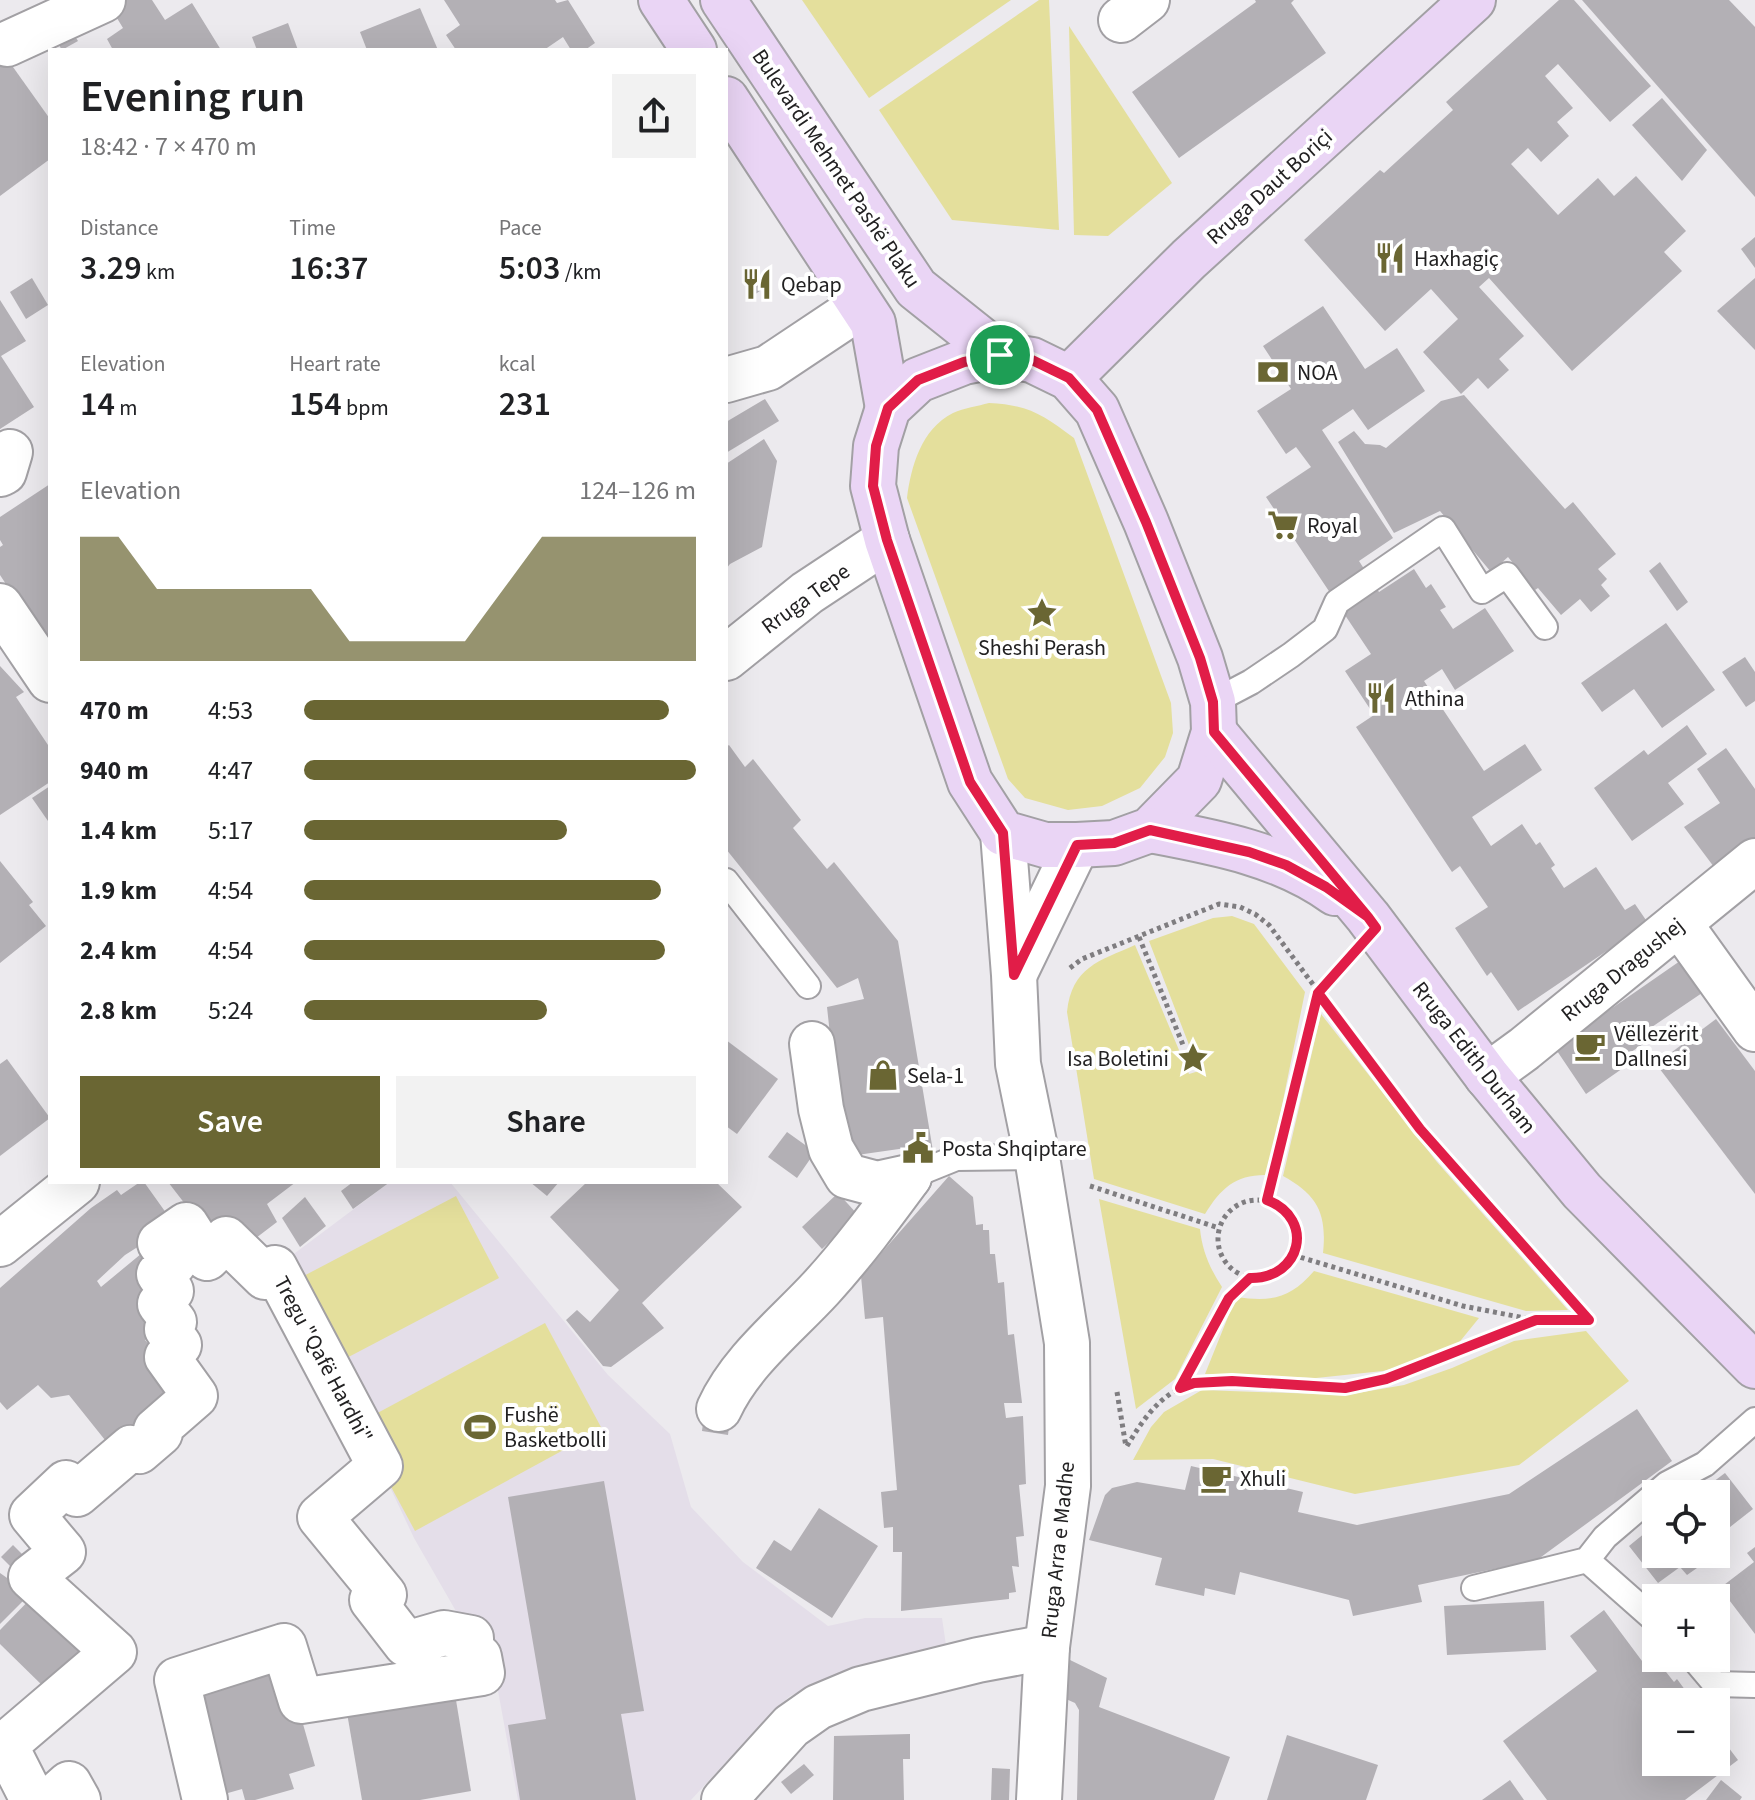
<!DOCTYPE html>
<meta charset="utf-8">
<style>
:root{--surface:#fff;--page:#f2f2f2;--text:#202124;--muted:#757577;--accent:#6a6633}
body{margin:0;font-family:"Source Sans 3",sans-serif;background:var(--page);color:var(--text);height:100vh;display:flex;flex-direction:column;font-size:30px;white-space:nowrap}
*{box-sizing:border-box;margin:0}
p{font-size:26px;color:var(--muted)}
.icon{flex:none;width:44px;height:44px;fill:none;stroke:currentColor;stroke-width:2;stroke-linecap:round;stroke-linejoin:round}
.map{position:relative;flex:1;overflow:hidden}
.details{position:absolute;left:48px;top:48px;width:680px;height:1136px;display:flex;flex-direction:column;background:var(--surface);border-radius:0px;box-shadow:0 8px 32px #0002}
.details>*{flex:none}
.buttons{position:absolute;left:1642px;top:1480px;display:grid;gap:16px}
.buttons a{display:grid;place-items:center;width:88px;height:88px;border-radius:0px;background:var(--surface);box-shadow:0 8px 32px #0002;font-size:40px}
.pin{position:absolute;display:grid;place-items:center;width:68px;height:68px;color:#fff;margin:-34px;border:4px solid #fff;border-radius:50%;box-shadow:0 2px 8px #0007}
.round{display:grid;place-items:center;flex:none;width:84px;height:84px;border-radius:0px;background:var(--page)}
.head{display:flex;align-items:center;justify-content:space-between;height:136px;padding:0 32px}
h1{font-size:44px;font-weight:600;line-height:60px}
.stats{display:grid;grid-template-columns:repeat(3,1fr);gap:12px;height:136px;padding:8px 32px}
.stats div{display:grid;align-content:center}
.stats b{font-size:34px;font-weight:600}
.stats small{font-size:22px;font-weight:400}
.stats p{font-size:22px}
.chart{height:224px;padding:16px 32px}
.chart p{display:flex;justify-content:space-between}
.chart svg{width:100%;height:144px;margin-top:8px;fill:var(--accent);opacity:.7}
.button{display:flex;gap:16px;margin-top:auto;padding:16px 32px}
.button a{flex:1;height:92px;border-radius:0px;background:var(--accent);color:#fff;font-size:32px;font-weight:600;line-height:92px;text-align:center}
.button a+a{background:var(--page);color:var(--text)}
ul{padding:0 32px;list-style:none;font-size:26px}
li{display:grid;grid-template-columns:128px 96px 1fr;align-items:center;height:60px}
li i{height:20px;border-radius:10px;background:var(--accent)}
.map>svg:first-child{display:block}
.built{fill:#e4dee9}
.green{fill:#e4df9c}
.building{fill:#b3b0b5}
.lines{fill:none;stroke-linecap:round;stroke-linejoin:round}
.lane-casing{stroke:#a2a0a4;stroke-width:28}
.street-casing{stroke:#a2a0a4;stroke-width:48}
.secondary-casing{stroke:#a2a0a4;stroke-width:48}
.path{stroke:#7f7d80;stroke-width:5;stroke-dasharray:4 4;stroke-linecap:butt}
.lane{stroke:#fff;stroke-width:24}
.street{stroke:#fff;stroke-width:44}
.secondary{stroke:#ead5f5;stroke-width:44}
.route-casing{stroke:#fff;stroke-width:16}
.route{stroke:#e11d48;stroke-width:10}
.labels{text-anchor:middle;stroke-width:8;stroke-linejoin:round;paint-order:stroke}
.street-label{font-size:22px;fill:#222122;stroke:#fff}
.poi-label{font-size:22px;fill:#222122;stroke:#fff;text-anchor:start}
</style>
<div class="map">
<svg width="1755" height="1800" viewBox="0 0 1755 1800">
<rect width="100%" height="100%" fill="#eceaee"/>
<polygon class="built" points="390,1182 450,1182 608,1375 670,1434 691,1507 743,1562 828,1626 865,1618 942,1618 947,1652 811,1687 790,1696 770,1714 691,1800 518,1800 494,1669 476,1646 414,1538 380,1466 275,1268"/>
<g class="green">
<polygon points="802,0 1011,0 869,98"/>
<polygon points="1039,0 1049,0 1059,230 952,220 879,110"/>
<polygon points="1069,26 1172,183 1108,236 1074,235"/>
<path d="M989 403C1029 405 1043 415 1074 438L1171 703 1173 733 1165 757 1140 788 1102 806 1068 810 1025 798 1008 779 907 498C911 467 921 429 953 413 964 408 978 406 989 403Z"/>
<path d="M1232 916 1254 924 1305 992 1268 1175C1236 1174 1221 1188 1205 1214L1094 1179 1067 1012C1072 967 1099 961 1135 945L1189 1074 1199 1071 1149 941 1213 918Z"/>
<path d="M1321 1014 1437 1162 1568 1310 1526 1311 1323 1253C1327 1214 1318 1195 1283 1176Z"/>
<polygon points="456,1196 499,1278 339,1362 296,1280"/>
<path d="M1099 1199 1200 1229C1202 1250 1210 1269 1222 1287L1175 1379 1136 1409Z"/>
<path d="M1314 1271 1479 1318 1453 1350 1415 1363 1383 1371 1316 1378 1205 1374 1236 1297C1271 1302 1290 1299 1314 1271Z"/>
<polygon points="545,1323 602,1429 415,1531 357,1424"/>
<polygon points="1586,1331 1629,1381 1519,1465 1355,1494 1213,1459 1133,1460 1151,1427 1164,1412 1202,1390 1346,1395 1404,1385 1452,1368 1514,1341"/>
</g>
<g class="building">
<polygon points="122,0 152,0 165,20 192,3 221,50 113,50 107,39 123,28 109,5"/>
<polygon points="444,0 555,0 557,3 568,0 595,43 585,50 571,50 563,37 544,50 456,50 446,35 460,25"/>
<polygon points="1255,0 1294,0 1291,3 1326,53 1179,158 1132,92 1256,2"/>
<polygon points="1559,0 1574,0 1651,86 1610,122 1558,64 1545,76 1573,108 1557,122 1569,136 1541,162 1528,148 1511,164 1558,215 1598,178 1614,196 1636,176 1686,231 1664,252 1682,271 1572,371 1489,278 1479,287 1524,336 1499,359 1509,370 1488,389 1478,378 1461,394 1423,352 1458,319 1431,289 1385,331 1304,240 1380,170 1384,173 1453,110 1446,102"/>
<polygon points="1582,0 1729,0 1755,27 1755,197"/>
<polygon points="420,8 438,50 367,50 360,32"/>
<polygon points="288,23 298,50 257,50 252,37"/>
<polygon points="70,28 78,41 62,50 54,37"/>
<polygon points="8,60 50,119 50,159 0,196 0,66"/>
<polygon points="1662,98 1707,150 1682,181 1632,125"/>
<polygon points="1755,237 1755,268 1741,249"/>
<polygon points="757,270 766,287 754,295 744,278"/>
<polygon points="32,278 48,305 26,319 10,292"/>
<polygon points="1755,278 1755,350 1717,311"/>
<polygon points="0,300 26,341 1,356 34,407 0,429"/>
<polygon points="1323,306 1365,369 1397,348 1425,391 1368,430 1353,409 1322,430 1393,538 1359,561 1379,592 1414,569 1426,588 1431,584 1446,607 1440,610 1453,629 1485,608 1514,651 1455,690 1442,669 1424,681 1484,771 1525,744 1542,770 1472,817 1491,846 1522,824 1536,845 1540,842 1555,865 1551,868 1564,888 1596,867 1625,910 1635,904 1648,923 1518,1011 1491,972 1487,976 1455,928 1488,907 1460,866 1452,872 1356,727 1374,715 1345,671 1371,654 1266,497 1311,467 1296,447 1286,454 1257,411 1291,389 1263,346"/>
<polygon points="1464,395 1565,509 1573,502 1616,554 1598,569 1607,579 1601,585 1610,596 1591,612 1580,599 1561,615 1538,588 1535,590 1508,557 1491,572 1440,511 1394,533 1338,442 1354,431 1365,444 1380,445 1386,448 1441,401"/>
<polygon points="765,399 779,421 726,453 726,422"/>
<polygon points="764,439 777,461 762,547 730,564 726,569 726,464"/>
<polygon points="50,484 50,651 0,575 0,547 3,545 0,540 0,517"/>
<polygon points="1660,562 1688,602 1677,611 1649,571"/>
<polygon points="1666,623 1715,690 1662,728 1634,689 1602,712 1581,683"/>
<polygon points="1745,657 1755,672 1755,701 1746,707 1722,672"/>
<polygon points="0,666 24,692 16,697 50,748 50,782 0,815"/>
<polygon points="1687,725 1707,754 1668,783 1684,804 1632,841 1594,788 1644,750 1648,755"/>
<polygon points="729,745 745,767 753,759 801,820 793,828 827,869 834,862 898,941 933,1151 914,1155 913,1147 850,1156 842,1104 834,1105 832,1053 827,1007 864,999 858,978 837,988 726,849 726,747"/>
<polygon points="1726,748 1755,789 1755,838 1714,867 1684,827 1720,803 1697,769"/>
<polygon points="50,786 50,819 48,821 32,798"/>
<polygon points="0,861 33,902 29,905 46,926 0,963"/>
<polygon points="1680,961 1702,993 1643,1033 1648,1041 1631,1052 1636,1059 1586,1094 1549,1039 1599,1005 1605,1013"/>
<polygon points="1716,1019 1755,1071 1755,1194 1656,1064"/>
<polygon points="726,1040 778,1079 737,1134 726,1126"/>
<polygon points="7,1059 50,1118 0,1156 0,1064"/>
<polygon points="787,1132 815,1152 797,1178 768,1157"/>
<polygon points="949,1176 973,1197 976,1225 983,1224 983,1230 989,1230 990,1254 995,1254 998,1283 1004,1282 1008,1335 1014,1334 1022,1403 1004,1403 1006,1418 1023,1416 1026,1484 1019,1485 1024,1536 1016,1537 1019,1567 1012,1566 1016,1592 1009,1593 1009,1599 901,1611 902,1552 893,1552 893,1527 884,1528 881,1492 897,1490 883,1317 865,1319 861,1276"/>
<polygon points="140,1182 144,1182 174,1224 125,1255 97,1281 101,1287 153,1244 160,1329 145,1340 188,1391 113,1450 69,1395 51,1398 38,1385 7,1410 0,1402 0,1288 91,1208 117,1190 121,1195"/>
<polygon points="168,1182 296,1182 267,1204 277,1222 248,1244 216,1244"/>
<polygon points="353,1182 390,1182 353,1209 341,1191"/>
<polygon points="530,1182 559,1182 547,1196"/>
<polygon points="587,1182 716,1182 742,1207 642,1303 664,1328 611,1367 603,1366 566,1320 577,1310 590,1322 619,1290 550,1217"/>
<polygon points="838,1193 858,1215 822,1249 802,1227"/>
<polygon points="305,1197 326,1226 300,1247 282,1218"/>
<polygon points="1637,1409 1672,1461 1537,1560 1418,1585 1422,1602 1353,1616 1349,1600 1240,1572 1235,1595 1205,1588 1204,1596 1155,1585 1162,1558 1089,1540 1105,1495 1112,1488 1137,1482 1185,1490 1191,1466 1303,1492 1298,1512 1357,1525 1509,1494"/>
<polygon points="704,1415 730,1418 728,1435 702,1431"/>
<polygon points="1725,1473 1753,1509 1716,1538 1716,1494 1697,1494"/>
<polygon points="604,1481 644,1711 621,1714 636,1800 520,1800 508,1725 546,1719 508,1497"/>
<polygon points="819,1508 878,1546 832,1618 756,1568 774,1540 791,1551"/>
<polygon points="1656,1516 1656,1554 1696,1554 1689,1559 1697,1568 1687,1575 1680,1567 1658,1583 1629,1546 1651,1528 1646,1524"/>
<polygon points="13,1545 34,1566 22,1578 1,1557"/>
<polygon points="1755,1547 1755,1634 1720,1588 1754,1562 1747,1553"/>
<polygon points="0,1573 30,1594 0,1624"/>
<polygon points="41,1588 95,1641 47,1690 0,1644 0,1630"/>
<polygon points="1544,1601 1546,1650 1447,1655 1444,1606"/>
<polygon points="1604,1610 1645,1665 1655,1658 1674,1682 1677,1679 1694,1702 1656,1702 1656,1762 1716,1762 1716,1731 1738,1760 1685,1800 1547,1800 1503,1741 1597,1671 1570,1636"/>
<polygon points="1068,1659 1107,1678 1099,1707 1230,1757 1214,1800 1077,1800 1079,1710 1075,1703 1066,1699 1068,1690 1060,1688"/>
<polygon points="285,1661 315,1766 289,1774 294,1789 255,1800 245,1800 242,1789 221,1795 190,1689"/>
<polygon points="455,1694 471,1791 420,1800 362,1800 347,1713"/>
<polygon points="910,1734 910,1759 903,1759 904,1800 833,1800 834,1736"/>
<polygon points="1287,1735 1378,1765 1366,1800 1267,1800"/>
<polygon points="804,1764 814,1775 791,1794 781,1782"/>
<polygon points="992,1768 1010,1769 1009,1800 991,1800"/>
<polygon points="1510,1780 1524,1800 1482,1800"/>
<polygon points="1721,1780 1742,1797 1740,1800 1706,1800"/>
</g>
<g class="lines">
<defs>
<g id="lane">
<polyline points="1213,702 1251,682 1291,655 1325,629 1337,602 1443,529 1482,591 1507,575 1545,627"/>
<polyline points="726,881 808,986"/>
<polyline points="909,1177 956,1158 1037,1157"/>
<polyline points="1587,1560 1656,1621"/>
<polyline points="1474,1588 1587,1560 1605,1537 1667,1484 1705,1464 1755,1420"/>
<polyline points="1693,1658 1715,1684 1755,1685"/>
</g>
<g id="street">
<polyline points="1121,20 1147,0"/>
<polyline points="7,44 103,0"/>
<polyline points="726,380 768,368 861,306"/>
<polyline points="0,474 4,472 10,452"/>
<polyline points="0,606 50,680"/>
<polyline points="726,658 807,593 887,540"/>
<polyline points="1003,833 1014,975 1018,1064 1037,1157 1067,1343 1068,1486 1047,1647 1039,1800"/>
<polyline points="1679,923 1755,1029"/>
<polyline points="1015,973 1077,845"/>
<polyline points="812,1044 821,1109 831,1149 847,1176 877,1184 909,1177"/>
<polyline points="1487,1076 1524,1049 1755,861"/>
<polyline points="0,1244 77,1182"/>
<path d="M719 1409C741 1361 786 1326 821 1288 853 1253 881 1215 909 1177"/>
<polyline points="33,1800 5,1745 114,1652 31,1577 63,1552 32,1515 66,1483 77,1494 131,1448 139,1451 160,1433 156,1430 195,1396 167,1357 179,1345 167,1329 174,1322 160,1304 171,1291 159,1274 174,1263 160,1243 186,1225 207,1258 226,1239 265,1277 275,1268 380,1466 320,1517 384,1595 372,1600 406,1644 444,1633 471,1638 471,1657 479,1657 482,1673 301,1701 284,1646 177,1680 205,1800"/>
<polyline points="51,1800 69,1784 78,1800"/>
<polyline points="724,1800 791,1726 818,1707 861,1689 978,1660 1047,1647"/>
</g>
<g id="secondary">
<polyline points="661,0 694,50"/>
<polyline points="723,0 916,288 1000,355"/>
<polyline points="726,99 873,323 888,408"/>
<polygon points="1000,355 1032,360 1069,378 1097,410 1146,522 1200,658 1213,702 1214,732 1199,780 1150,830 1114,843 1077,845 1045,845 1003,833 970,782 887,540 873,486 876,446 888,408 918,380 964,362"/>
<polyline points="1069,378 1189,259 1473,0"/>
<polyline points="1214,732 1368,917 1487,1076 1582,1191 1755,1366"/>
<path d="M1150 830C1214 842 1281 854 1335 893"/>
</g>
</defs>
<use href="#lane" class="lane-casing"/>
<use href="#street" class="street-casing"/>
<use href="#secondary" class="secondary-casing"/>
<g class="path">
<polyline points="1139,937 1183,1045"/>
<polyline points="1070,968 1082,959 1219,904 1240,907 1255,914 1269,925 1420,1129 1589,1320"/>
<polyline points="1090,1186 1219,1228"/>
<circle cx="1257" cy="1239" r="39"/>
<polyline points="1267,1200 1318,993 1346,962"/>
<polyline points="1293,1255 1463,1306 1535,1320"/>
<polyline points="1180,1388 1229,1298 1250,1278"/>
<polyline points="1117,1392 1126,1447"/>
<path d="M1127 1446C1141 1423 1155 1401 1180 1388 1220 1368 1299 1392 1344 1388 1410 1384 1471 1337 1534 1321 1550 1317 1572 1320 1589 1320"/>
</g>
<use href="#lane" class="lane"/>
<use href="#street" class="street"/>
<use href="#secondary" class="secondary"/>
</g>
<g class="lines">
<defs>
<path id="route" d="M1000 355 964 362 918 380 888 408 876 446 873 486 887 540 970 782 1003 833 1014 975 1077 845 1114 843 1150 830 1249 852 1286 865 1326 887 1368 917 1376 928 1318 993 1420 1129 1589 1320H1536L1386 1379 1345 1388 1232 1381 1194 1383 1180 1388 1229 1298 1250 1278C1301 1279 1316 1219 1267 1200L1318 993 1376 928 1368 917 1214 732 1213 702 1200 658 1146 522 1097 410 1069 378 1032 360 1000 355"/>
</defs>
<use href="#route" class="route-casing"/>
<use href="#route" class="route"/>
</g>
<defs>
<symbol id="restaurant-bare" viewBox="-9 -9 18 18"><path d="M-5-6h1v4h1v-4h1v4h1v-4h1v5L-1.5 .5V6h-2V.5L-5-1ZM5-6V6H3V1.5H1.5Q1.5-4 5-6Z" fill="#6a6633" stroke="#fff" stroke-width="2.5" paint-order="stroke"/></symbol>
<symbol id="bank-bare" viewBox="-9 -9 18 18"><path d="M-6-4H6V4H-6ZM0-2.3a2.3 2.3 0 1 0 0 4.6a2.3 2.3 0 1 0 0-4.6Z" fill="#6a6633" stroke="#fff" stroke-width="2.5" paint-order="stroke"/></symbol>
<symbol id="supermarket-bare" viewBox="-9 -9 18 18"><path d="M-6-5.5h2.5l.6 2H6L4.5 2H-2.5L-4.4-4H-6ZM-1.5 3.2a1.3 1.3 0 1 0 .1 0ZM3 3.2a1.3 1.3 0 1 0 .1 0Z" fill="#6a6633" stroke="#fff" stroke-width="2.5" paint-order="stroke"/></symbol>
<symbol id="sight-bare" viewBox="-9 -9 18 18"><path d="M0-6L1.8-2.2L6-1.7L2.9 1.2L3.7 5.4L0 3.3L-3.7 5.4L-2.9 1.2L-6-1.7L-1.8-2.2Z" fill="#6a6633" stroke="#fff" stroke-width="2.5" paint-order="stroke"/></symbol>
<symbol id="cafe-bare" viewBox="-9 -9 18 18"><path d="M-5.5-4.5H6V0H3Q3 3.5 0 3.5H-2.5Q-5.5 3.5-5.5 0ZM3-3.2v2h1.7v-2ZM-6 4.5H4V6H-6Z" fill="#6a6633" stroke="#fff" stroke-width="2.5" paint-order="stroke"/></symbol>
<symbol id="shop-bare" viewBox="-9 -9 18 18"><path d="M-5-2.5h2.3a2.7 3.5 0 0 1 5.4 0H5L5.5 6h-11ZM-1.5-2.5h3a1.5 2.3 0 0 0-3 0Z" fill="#6a6633" stroke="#fff" stroke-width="2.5" paint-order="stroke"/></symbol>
<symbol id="civic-bare" viewBox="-9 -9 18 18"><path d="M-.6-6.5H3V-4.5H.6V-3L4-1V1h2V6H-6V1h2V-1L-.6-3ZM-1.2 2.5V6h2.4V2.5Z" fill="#6a6633" stroke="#fff" stroke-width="2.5" paint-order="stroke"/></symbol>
<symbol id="stadium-bare" viewBox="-9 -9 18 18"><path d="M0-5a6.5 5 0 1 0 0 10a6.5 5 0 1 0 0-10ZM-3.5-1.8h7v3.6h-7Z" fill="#6a6633" stroke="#fff" stroke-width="2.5" paint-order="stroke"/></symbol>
</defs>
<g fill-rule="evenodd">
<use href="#restaurant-bare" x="1368" y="236" width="44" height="44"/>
<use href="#restaurant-bare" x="735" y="262" width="44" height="44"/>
<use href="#bank-bare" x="1251" y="350" width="44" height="44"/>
<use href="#supermarket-bare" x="1261" y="503" width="44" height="44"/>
<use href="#sight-bare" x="1020" y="591" width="44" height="44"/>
<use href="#restaurant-bare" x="1359" y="676" width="44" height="44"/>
<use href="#cafe-bare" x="1568" y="1024" width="44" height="44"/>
<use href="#sight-bare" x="1171" y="1036" width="44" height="44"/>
<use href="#shop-bare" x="861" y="1053" width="44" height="44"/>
<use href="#civic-bare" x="896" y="1126" width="44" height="44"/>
<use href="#stadium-bare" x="458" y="1405" width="44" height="44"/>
<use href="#cafe-bare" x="1194" y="1456" width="44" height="44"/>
</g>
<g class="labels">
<g class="street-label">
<text transform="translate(837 168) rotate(56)" y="8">Bulevardi Mehmet Pashë Plaku</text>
<text transform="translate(1269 186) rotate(-42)" y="8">Rruga Daut Boriçi</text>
<text transform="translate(805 598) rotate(-36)" y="8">Rruga Tepe</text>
<text transform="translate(1622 969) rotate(-39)" y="8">Rruga Dragushej</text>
<text transform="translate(1475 1057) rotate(52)" y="8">Rruga Edith Durham</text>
<text transform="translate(324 1359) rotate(62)" y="8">Tregu "Qafë Hardhi"</text>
<text transform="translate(1057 1550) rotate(-84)" y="8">Rruga Arra e Madhe</text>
</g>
<g class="poi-label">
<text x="1414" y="266">Haxhagiç</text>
<text x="781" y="292">Qebap</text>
<text x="1297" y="380">NOA</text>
<text x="1307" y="533">Royal</text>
<text x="1042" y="655" text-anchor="middle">Sheshi Perash</text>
<text x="1405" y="706">Athina</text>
<text x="1614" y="1041">Vëllezërit<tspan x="1614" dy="25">Dallnesi</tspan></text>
<text x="1169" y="1066" text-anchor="end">Isa Boletini</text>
<text x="907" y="1083">Sela-1</text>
<text x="942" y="1156">Posta Shqiptare</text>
<text x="504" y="1422">Fushë<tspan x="504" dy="25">Basketbolli</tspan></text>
<text x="1240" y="1486">Xhuli</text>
</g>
</g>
</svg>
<div class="buttons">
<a><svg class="icon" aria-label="locate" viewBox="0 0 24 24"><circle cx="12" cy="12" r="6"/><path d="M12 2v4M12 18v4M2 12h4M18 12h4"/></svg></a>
<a>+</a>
<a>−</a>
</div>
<div class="pin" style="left:1000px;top:355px;background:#1e9e55"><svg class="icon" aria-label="arrive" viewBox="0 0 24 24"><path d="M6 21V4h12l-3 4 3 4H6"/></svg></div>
<section class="details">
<div class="head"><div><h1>Evening run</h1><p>18:42 · 7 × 470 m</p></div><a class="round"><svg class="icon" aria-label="share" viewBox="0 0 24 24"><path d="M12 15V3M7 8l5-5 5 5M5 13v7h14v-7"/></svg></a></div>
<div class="stats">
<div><p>Distance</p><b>3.29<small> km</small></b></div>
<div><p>Time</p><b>16:37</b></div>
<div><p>Pace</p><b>5:03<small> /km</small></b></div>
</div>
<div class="stats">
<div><p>Elevation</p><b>14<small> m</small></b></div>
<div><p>Heart rate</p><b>154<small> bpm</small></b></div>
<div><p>kcal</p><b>231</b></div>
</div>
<div class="chart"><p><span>Elevation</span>124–126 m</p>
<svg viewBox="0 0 160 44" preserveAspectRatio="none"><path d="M0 44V6L10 6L20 22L30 22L40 22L50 22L60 22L70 38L80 38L90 38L100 38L110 22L120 6L130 6L140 6L150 6L160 6V44z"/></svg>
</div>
<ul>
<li><b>470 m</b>4:53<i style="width:93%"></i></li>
<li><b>940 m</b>4:47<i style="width:100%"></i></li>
<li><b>1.4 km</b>5:17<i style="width:67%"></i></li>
<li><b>1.9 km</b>4:54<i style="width:91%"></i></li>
<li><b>2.4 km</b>4:54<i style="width:92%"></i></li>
<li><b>2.8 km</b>5:24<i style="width:62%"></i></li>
</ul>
<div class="button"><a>Save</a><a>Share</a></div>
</section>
</div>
